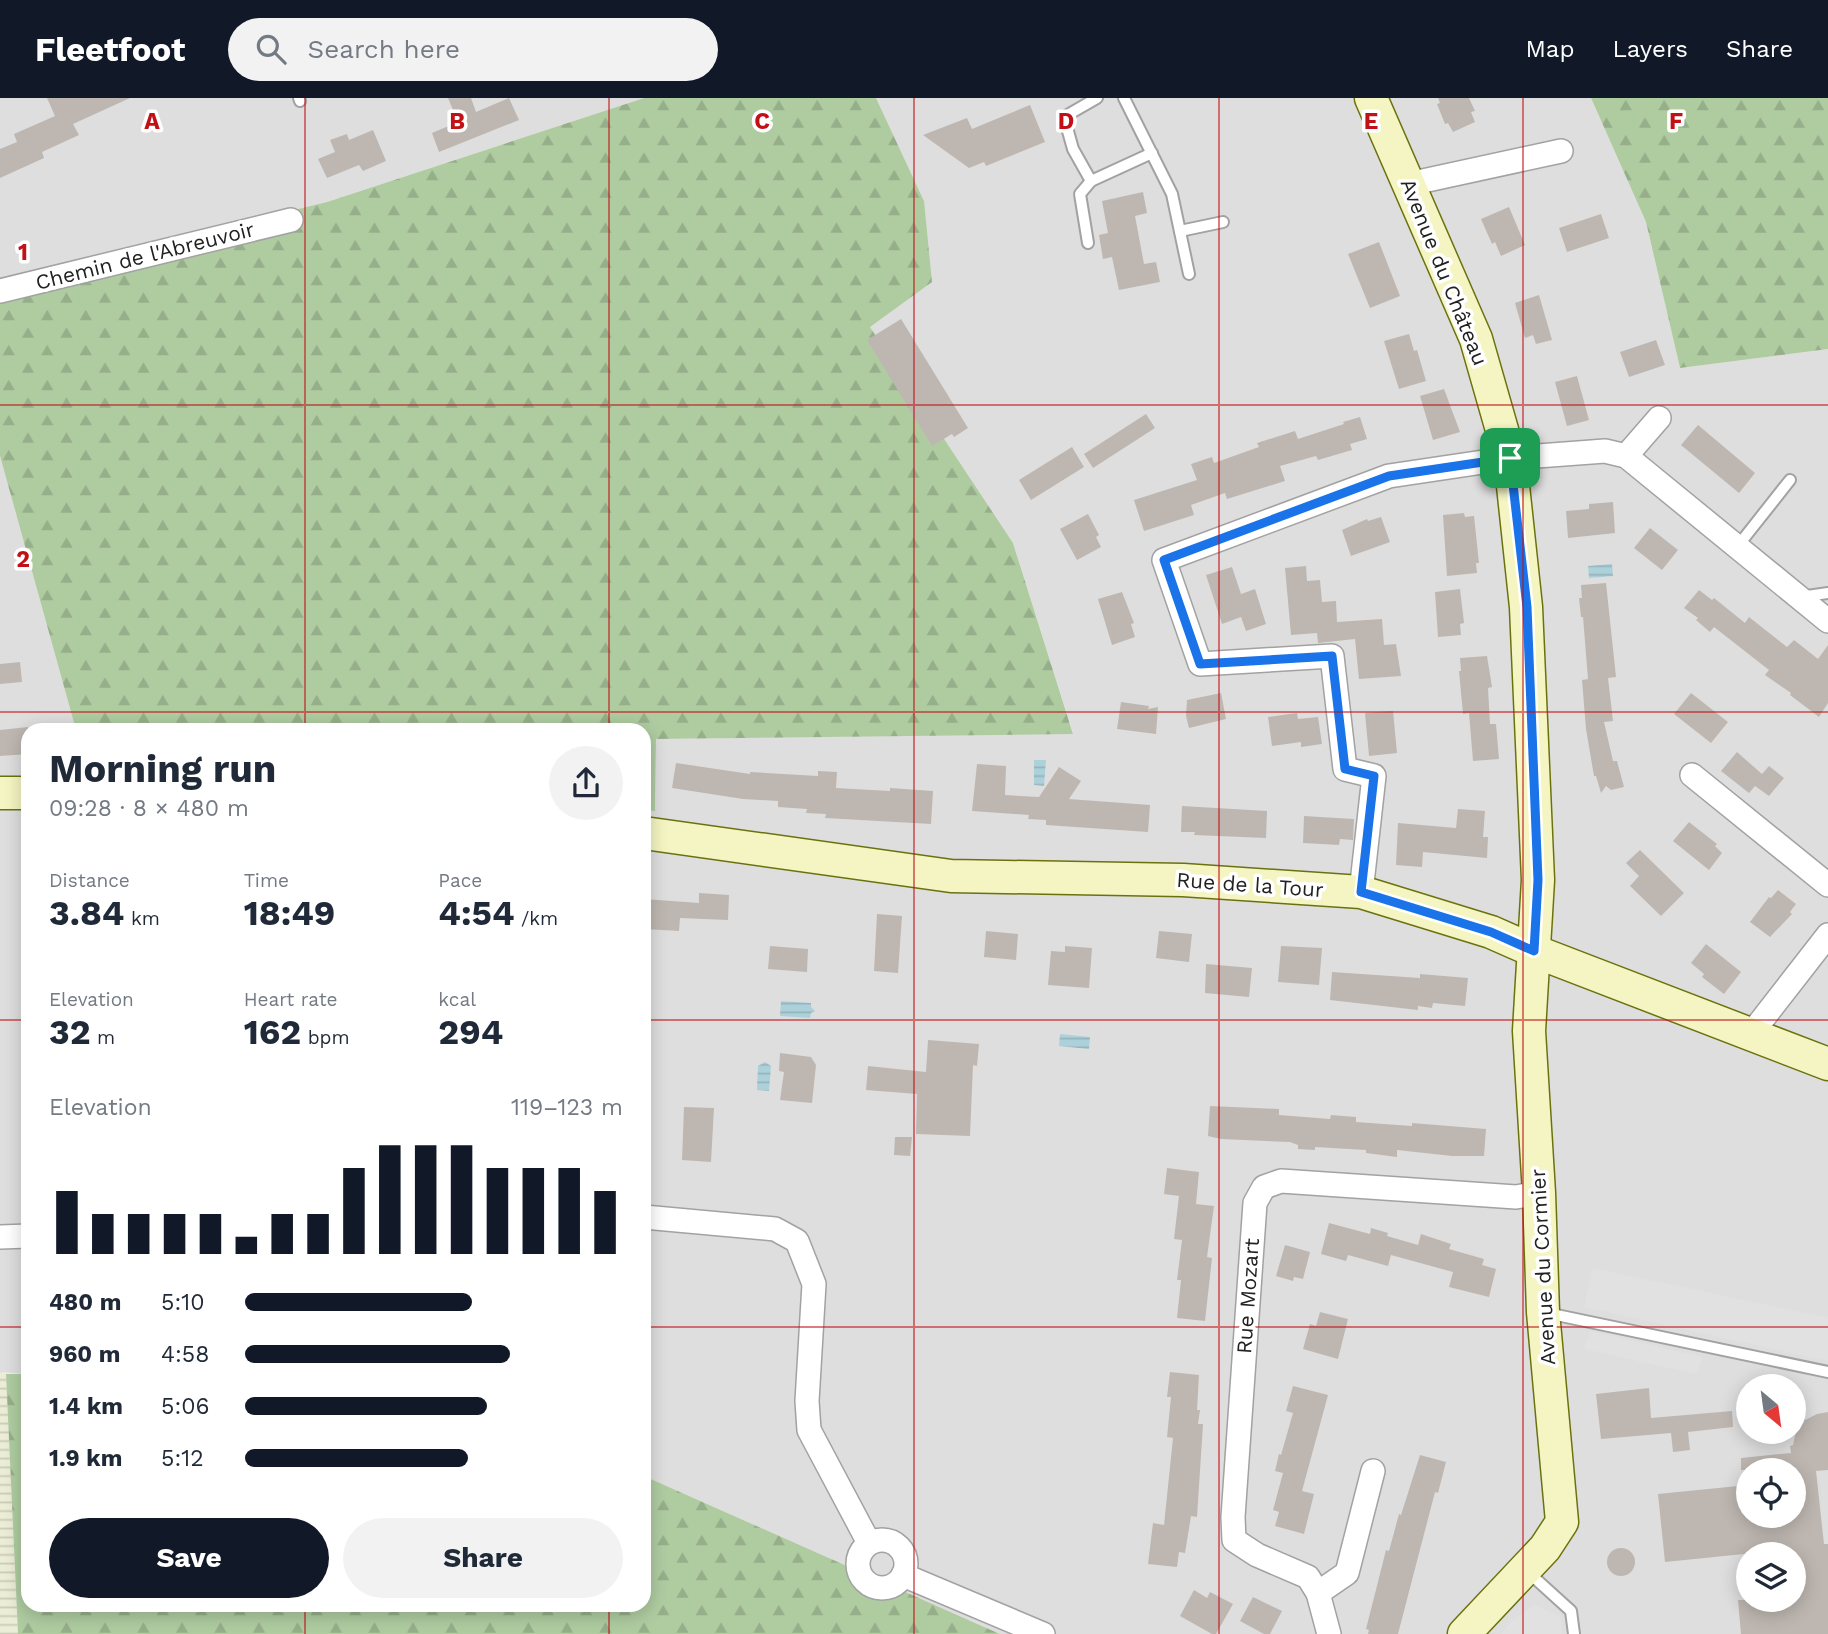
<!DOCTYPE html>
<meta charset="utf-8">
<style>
:root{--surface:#fff;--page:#f2f2f3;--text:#1f2937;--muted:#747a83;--accent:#111827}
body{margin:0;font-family:"Work Sans",sans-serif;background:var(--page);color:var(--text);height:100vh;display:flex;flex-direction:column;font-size:26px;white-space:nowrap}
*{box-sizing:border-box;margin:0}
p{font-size:23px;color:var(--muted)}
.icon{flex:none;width:38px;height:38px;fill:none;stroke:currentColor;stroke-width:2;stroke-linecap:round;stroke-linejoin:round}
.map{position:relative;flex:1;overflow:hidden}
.details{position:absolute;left:21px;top:625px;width:630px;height:889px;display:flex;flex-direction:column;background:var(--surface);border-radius:21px;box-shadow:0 4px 18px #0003}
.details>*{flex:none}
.needle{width:46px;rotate:151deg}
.buttons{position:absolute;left:1736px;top:1276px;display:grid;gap:14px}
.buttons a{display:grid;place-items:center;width:70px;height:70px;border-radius:50%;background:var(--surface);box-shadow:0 4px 18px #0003;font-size:35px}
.pin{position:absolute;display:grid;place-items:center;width:60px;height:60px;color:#fff;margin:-30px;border-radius:14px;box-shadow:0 4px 10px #0006}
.round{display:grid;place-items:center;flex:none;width:74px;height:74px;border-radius:37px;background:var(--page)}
.overview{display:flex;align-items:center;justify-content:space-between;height:119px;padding:0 28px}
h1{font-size:38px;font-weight:700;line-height:52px}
.stats{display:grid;grid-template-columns:repeat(3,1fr);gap:10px;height:119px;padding:7px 28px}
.stats div{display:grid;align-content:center}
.stats b{font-size:35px;font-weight:700}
.stats small{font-size:19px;font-weight:400}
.stats p{font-size:19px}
.chart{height:196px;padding:14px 28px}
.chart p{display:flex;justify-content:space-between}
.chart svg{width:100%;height:126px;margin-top:7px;stroke:var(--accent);stroke-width:6}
.cta{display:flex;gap:14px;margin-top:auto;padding:14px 28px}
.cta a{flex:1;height:80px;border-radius:42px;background:var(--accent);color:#fff;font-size:28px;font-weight:700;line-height:80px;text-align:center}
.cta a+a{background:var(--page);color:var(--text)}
ul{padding:0 28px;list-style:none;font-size:23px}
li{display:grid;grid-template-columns:112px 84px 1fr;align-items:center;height:52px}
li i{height:18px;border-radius:9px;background:var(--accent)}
header{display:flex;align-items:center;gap:42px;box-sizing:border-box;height:98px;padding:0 35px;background:var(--accent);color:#fff}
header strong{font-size:33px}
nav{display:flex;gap:38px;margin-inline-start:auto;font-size:24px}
.search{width:490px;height:63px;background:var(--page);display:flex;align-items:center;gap:18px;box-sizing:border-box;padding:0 24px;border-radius:38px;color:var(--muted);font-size:26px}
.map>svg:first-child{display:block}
.residential{fill:#dfdede;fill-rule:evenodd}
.farmland{fill:url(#farmland-rules)}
.forest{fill:url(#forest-firs)}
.parking{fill:#e1e1e1}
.water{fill:url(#water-rules)}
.building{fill:#beb7b1}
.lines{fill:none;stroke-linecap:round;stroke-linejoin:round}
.lane-casing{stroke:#a2a2a2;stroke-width:14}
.street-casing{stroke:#a2a2a2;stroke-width:26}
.secondary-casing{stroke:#6a720e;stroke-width:35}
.lane{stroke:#fff;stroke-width:10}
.street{stroke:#fff;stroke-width:23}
.secondary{stroke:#f4f5c2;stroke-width:32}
.route-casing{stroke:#fff;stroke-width:14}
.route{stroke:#1a73e8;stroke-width:9}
.grid{fill:none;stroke:#c11116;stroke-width:2;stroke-opacity:0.55}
.labels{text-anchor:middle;stroke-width:7;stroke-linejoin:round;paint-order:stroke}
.street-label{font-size:21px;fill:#212121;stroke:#fff}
.grid-label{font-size:23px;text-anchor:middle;font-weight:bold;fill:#c11116;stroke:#fff;stroke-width:7;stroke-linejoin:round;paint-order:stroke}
</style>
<header>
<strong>Fleetfoot</strong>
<div class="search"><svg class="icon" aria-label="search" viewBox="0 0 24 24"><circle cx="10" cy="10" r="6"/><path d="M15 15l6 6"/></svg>Search here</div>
<nav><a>Map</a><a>Layers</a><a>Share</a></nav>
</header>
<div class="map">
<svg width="1828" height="1536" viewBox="0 0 1828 1536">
<defs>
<pattern id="farmland-rules" width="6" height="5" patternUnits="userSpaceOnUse" patternTransform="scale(1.75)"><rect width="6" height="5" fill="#ecedd6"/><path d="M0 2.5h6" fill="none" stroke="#cacbb7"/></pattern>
<pattern id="forest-firs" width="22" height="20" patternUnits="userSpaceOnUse" patternTransform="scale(1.75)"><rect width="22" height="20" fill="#afcca1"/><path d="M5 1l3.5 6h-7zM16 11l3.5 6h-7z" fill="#96af8a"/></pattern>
<pattern id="water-rules" width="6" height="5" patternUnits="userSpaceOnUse" patternTransform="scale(1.75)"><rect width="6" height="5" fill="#add1da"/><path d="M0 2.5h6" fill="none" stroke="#95b3bb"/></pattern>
</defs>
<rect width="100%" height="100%" fill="#f1eee9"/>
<g class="residential">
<polygon points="0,0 644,0 327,104 0,183"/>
<path d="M876 0H1591L1646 124 1680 270 1828 251V1536H1000L644 1378V712L655 713 656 641 1073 635 1013 445 870 229 924 103ZM1748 1288H1794V1334H1748ZM1748 1372H1794V1418H1748ZM1748 1456H1794V1502H1748Z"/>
<polygon points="0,358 76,632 28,632 28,1276 0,1274"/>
</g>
<polygon class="farmland" points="0,1274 6,1276 18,1536 0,1536"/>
<g class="forest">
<polygon points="644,0 876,0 924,103 932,184 870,229 1013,445 1073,636 656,641 655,713 644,712 644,632 76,632 0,358 0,183 327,104"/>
<polygon points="1591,0 1828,0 1828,251 1680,270 1646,124"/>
<polygon points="6,1276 28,1276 28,1507 644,1507 644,1378 1000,1536 18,1536"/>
</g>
<g class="parking">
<polygon points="1593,1170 1828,1220 1828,1263 1584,1209"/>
<polygon points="1590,1233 1703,1259 1697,1276 1584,1251"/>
<polygon points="1534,1507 1561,1519 1562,1536 1501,1536 1513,1522"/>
</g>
<g class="water">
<polygon points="1612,466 1613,478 1589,480 1588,468"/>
<polygon points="1034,662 1046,662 1044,688 1034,687"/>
<polygon points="781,903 811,905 811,909 815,913 811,915 810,920 780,918"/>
<polygon points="1060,936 1090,939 1089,951 1059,948"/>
<polygon points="765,964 771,968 769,993 757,992 758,968"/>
</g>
<g class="building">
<polygon points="47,0 130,0 73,26 79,37 42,54 44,60 0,80 0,51 17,44 14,36 55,18"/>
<polygon points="448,0 471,0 476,14 509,0 519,22 439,54 432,35 458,24"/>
<polygon points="1438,0 1469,0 1475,13 1471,14 1475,24 1453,34 1448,25 1445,26 1437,6 1440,5"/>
<polygon points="1030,7 1045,44 986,68 984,64 969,70 923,37 967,20 972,31"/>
<polygon points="373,32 386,63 363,73 359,67 327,80 318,61 335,54 330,42 347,36 349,42"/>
<polygon points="1143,94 1147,115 1135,118 1144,166 1156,164 1160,184 1119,192 1112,159 1103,161 1099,137 1108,135 1102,103"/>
<polygon points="1509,109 1525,147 1501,158 1495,144 1492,146 1481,121"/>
<polygon points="1601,116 1609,140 1567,154 1559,130"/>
<polygon points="1379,144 1400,198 1370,210 1348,156"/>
<polygon points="1539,197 1552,242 1536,246 1533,237 1525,240 1515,205"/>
<polygon points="901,221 968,330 954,339 952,336 932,348 867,242"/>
<polygon points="1409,236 1414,253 1417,252 1426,283 1399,291 1384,243"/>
<polygon points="1656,242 1665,267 1629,279 1620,254"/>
<polygon points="1577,278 1589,322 1567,328 1555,284"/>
<polygon points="1444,291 1460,334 1433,342 1420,298"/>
<polygon points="1146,316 1155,330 1093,370 1084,356"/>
<polygon points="1360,319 1367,341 1350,346 1352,352 1318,362 1316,358 1280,368 1285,383 1227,401 1225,395 1191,407 1194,417 1144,433 1134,402 1197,382 1191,366 1212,359 1214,365 1259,349 1257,345 1295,333 1298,341 1344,326 1343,324"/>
<polygon points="1698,327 1755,375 1739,395 1681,347"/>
<polygon points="1072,349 1084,369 1031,402 1019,382"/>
<polygon points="1613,404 1615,435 1568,440 1566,413 1589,411 1589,406"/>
<polygon points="1464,415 1465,419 1474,418 1479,465 1476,465 1477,475 1447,478 1443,417"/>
<polygon points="1088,416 1099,437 1096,439 1101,449 1077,462 1060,431"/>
<polygon points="1381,419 1390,444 1351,458 1342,432 1367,421 1368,423"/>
<polygon points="1650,430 1678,452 1662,472 1634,450"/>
<polygon points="1306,468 1307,483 1320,482 1322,504 1336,503 1337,524 1382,521 1384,547 1396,546 1401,578 1359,581 1355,541 1318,545 1317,535 1291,537 1285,470"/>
<polygon points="1232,469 1241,496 1255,491 1266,526 1246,533 1241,519 1222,526 1206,477"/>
<polygon points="1606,485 1616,579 1608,580 1613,623 1604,624 1613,663 1617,663 1624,689 1611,692 1606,688 1601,695 1596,678 1594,678 1586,631 1582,582 1588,581 1583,519 1581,519 1579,500 1582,500 1581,487"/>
<polygon points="1460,491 1464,525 1460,526 1461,537 1438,539 1435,494"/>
<polygon points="1699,492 1712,502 1714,500 1745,525 1749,519 1787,549 1794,542 1818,561 1828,547 1828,605 1819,619 1790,597 1791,595 1765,577 1769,572 1714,529 1710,534 1696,522 1698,520 1684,510"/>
<polygon points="1122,494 1134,525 1131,526 1135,539 1112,547 1098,501"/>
<polygon points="1487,558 1492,589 1488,590 1490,626 1496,626 1499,661 1473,663 1469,615 1463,616 1459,573 1461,573 1460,560"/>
<polygon points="20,564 22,584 0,586 0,566"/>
<polygon points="1221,595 1226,621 1189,630 1186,618 1187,602"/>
<polygon points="1691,595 1728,624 1711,645 1674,616"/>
<polygon points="1121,604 1149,608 1148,611 1158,609 1156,636 1117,631"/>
<polygon points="1393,613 1397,655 1369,658 1365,615"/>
<polygon points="1297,615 1298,621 1318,619 1322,646 1301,649 1301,644 1272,648 1268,619"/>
<polygon points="28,629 28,656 0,658 0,632"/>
<polygon points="1737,654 1762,676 1769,668 1784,680 1769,698 1755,688 1749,695 1721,673"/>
<polygon points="676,665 750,676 750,674 818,678 818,673 837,674 836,690 890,693 890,690 933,693 931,726 825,720 826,716 806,715 807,711 778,709 778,703 743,701 672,690"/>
<polygon points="977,666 1006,668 1005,697 1039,699 1059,669 1081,683 1069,701 1150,707 1148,734 1046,727 1046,722 1028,721 1029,717 972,713"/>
<polygon points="1182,708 1267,713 1266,740 1194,737 1195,734 1181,734"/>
<polygon points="1458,711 1485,713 1483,739 1488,739 1487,760 1423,754 1422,769 1396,767 1398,725 1456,730"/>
<polygon points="1304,718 1354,721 1353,742 1340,741 1339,747 1303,745"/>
<polygon points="1689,724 1717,746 1715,748 1722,755 1709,772 1673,743"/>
<polygon points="1640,752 1684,795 1661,818 1630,788 1639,778 1626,765"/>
<polygon points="1778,792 1796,806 1790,814 1792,816 1770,839 1750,824 1769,799 1771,800"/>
<polygon points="699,795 729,797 728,822 680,820 679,833 644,831 644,801 699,805"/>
<polygon points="877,816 902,818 898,875 874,873"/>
<polygon points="986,833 1018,836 1016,862 984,859"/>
<polygon points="1159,833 1192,836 1189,864 1156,860"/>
<polygon points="1706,846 1741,874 1724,896 1702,879 1704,876 1691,865"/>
<polygon points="770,848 808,851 807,874 768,871"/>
<polygon points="1065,848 1092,850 1089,890 1048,887 1051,853 1065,854"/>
<polygon points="1281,848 1322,850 1319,887 1278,884"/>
<polygon points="1206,866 1252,870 1249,899 1205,895"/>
<polygon points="1332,874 1420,880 1420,876 1468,880 1465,908 1433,905 1432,910 1418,908 1418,912 1330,902"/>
<polygon points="928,942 979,946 977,968 973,967 970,1038 916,1036 917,996 866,992 868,968 926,974"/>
<polygon points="780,955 811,959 816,967 812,1005 780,1002 784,974 779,973"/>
<polygon points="1210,1008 1279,1011 1279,1017 1330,1021 1331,1017 1356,1019 1356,1024 1412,1028 1412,1025 1486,1031 1484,1058 1452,1058 1397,1052 1397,1059 1366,1055 1366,1052 1315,1049 1315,1052 1298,1051 1298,1047 1290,1044 1221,1041 1208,1038"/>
<polygon points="684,1009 714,1010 711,1064 682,1062"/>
<polygon points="895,1039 912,1039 910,1058 894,1057"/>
<polygon points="1167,1070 1199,1074 1196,1106 1214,1108 1207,1159 1212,1160 1205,1223 1177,1220 1181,1182 1177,1182 1182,1142 1174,1141 1179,1098 1164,1096"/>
<polygon points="1329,1125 1370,1136 1371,1130 1388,1135 1387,1138 1418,1147 1421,1136 1451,1146 1449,1151 1484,1161 1482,1167 1496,1171 1489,1199 1449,1189 1453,1174 1391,1157 1388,1168 1348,1157 1346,1163 1321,1156"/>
<polygon points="1285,1147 1310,1154 1303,1181 1294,1179 1293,1183 1276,1178"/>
<polygon points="1320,1214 1348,1221 1338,1261 1303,1251 1310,1226 1316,1228"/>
<polygon points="1170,1274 1199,1277 1197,1312 1200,1312 1198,1326 1203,1326 1197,1419 1191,1418 1185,1455 1179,1454 1177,1469 1148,1466 1153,1425 1164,1427 1173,1340 1167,1339 1171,1299 1167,1299"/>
<polygon points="1293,1288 1328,1297 1302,1393 1314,1396 1304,1436 1275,1428 1279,1414 1273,1412 1283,1375 1275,1373 1279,1356 1281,1357 1293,1315 1286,1313"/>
<polygon points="1649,1290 1651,1320 1732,1313 1733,1329 1688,1334 1690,1352 1673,1354 1671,1335 1601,1341 1596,1296"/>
<polygon points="1828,1314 1828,1372 1816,1373 1824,1446 1828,1446 1828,1536 1741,1536 1738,1502 1794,1502 1794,1456 1744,1456 1665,1464 1658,1396 1748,1387 1748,1418 1794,1418 1794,1372 1741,1372 1741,1360 1791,1355 1790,1348 1793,1347 1796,1333 1803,1323 1817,1316"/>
<polygon points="1420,1357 1446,1364 1438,1395 1435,1394 1398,1536 1368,1536 1369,1532 1366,1531 1382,1468 1386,1452 1389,1453 1399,1416 1401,1417"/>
<circle cx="1621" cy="1464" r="14"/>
<polygon points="1194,1492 1207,1500 1210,1494 1233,1506 1216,1536 1212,1536 1180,1518"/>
<polygon points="1253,1499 1282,1513 1270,1536 1264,1536 1240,1523"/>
</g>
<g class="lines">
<defs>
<g id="lane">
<polyline points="299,0 300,3"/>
<polyline points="1124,0 1172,96 1189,176"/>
<polyline points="1091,83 1073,51 1064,19 1097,0"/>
<polyline points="1180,133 1223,124"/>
<polyline points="1088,145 1080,96 1091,83 1152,55"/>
<polyline points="1737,449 1790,382"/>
<polyline points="1800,499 1828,495"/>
<polyline points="1547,1215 1828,1274"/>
<polyline points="1528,1474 1571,1513 1574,1536"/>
</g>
<g id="street">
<polyline points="1409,86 1561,53"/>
<polyline points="0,193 291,122"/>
<polyline points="1626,358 1659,320"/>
<polyline points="1692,677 1828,787"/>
<polyline points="1361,794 1374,678 1345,671 1332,558 1200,566 1164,462 1389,378 1510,360 1605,353 1626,358 1828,523"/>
<polyline points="1751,936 1828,837"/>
<polyline points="644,1119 775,1131 797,1143 814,1186 807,1303 809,1332 869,1445"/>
<polyline points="0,1139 28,1138"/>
<circle cx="882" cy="1466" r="24"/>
<polyline points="903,1477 1043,1536"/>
<polyline points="1318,1495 1347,1475 1373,1373"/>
<polyline points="1329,1536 1318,1495 1308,1479 1257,1457 1234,1442 1233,1419 1255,1105 1264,1089 1281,1083 1516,1099 1539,1095"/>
</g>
<g id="secondary">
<polyline points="1371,0 1476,241 1510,360 1526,509 1538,782 1529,933 1539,1095 1543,1214 1562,1424 1545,1450 1464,1536"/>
<polyline points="0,695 28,695"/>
<polyline points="644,735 951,778 1183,782 1361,794 1491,834 1534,853 1828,966"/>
</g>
</defs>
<use href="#lane" class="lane-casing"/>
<use href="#street" class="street-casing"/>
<use href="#secondary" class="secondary-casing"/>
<use href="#lane" class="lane"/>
<use href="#street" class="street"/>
<use href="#secondary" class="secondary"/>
</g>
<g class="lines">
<defs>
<polygon id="route" points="1510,360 1527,509 1538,782 1534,853 1491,834 1361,794 1374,678 1345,671 1332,558 1200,566 1164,462 1389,378"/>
</defs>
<use href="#route" class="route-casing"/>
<use href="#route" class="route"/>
</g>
<path class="grid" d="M305 0V632M609 0V632M914 0V1536M1219 0V1536M1523 0V1536M0 307H1828M0 614H1828M0 922H28M644 922H1828M0 1229H28M644 1229H1828M305 1507V1536M609 1507V1536"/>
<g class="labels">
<g class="street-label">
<text transform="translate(145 158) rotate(-14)" y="7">Chemin de l'Abreuvoir</text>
<text transform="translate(1444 174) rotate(68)" y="7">Avenue du Château</text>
<text transform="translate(1250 787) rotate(4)" y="7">Rue de la Tour</text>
<text transform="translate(1543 1169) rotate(-93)" y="7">Avenue du Cormier</text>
<text transform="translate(1248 1198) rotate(-86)" y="7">Rue Mozart</text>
</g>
</g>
<g class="grid-label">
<text x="152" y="31">A</text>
<text x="457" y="31">B</text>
<text x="762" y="31">C</text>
<text x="1066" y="31">D</text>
<text x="1371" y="31">E</text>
<text x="1676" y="31">F</text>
<text x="23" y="162">1</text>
<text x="23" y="469">2</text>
</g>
</svg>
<div class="buttons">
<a><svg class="needle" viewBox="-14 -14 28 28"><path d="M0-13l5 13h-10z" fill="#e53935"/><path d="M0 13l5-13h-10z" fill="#747a83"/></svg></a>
<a><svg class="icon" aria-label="locate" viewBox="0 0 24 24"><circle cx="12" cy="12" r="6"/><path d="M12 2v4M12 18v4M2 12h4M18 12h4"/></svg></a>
<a><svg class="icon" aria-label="layers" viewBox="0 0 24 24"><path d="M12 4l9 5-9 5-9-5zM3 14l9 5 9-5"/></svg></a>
</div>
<div class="pin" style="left:1510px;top:360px;background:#1e9e55"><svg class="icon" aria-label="arrive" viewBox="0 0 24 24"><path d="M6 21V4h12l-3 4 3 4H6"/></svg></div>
<section class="details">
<div class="overview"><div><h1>Morning run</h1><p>09:28 · 8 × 480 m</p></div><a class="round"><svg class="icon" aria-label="share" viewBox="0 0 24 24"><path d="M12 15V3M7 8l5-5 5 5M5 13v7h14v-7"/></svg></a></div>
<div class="stats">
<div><p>Distance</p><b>3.84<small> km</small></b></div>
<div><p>Time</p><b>18:49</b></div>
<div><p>Pace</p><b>4:54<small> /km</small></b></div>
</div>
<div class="stats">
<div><p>Elevation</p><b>32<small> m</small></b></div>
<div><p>Heart rate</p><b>162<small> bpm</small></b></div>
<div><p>kcal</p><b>294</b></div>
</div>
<div class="chart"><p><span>Elevation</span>119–123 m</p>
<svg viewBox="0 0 160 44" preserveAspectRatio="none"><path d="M5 44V22M15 44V30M25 44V30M35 44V30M45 44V30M55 44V38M65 44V30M75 44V30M85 44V14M95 44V6M105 44V6M115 44V6M125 44V14M135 44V14M145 44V14M155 44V22"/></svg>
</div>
<ul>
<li><b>480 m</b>5:10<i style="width:60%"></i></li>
<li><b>960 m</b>4:58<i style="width:70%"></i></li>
<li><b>1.4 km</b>5:06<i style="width:64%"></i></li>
<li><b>1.9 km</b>5:12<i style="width:59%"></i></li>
</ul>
<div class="cta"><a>Save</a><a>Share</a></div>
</section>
</div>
